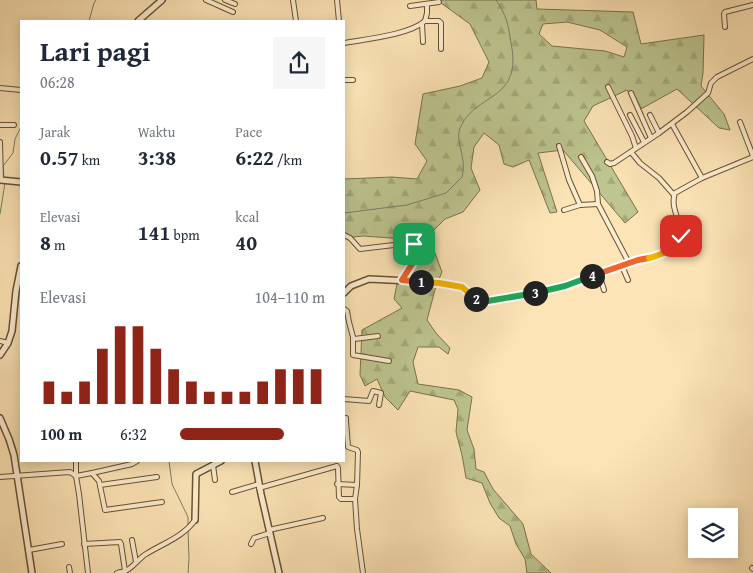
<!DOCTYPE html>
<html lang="id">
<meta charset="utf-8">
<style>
:root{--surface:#fff;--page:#f6f6f7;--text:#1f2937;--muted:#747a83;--accent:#8f2418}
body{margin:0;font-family:"Gentium Book Plus",serif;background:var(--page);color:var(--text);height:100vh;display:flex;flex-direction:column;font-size:19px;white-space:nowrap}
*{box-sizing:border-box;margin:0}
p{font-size:16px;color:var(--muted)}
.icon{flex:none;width:28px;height:28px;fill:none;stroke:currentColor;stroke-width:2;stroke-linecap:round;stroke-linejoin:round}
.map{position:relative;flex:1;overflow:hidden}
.panel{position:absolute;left:20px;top:20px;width:325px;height:442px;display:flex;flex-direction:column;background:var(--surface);border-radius:0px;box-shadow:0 2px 12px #0003}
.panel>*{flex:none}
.tools{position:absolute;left:688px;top:508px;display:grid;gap:10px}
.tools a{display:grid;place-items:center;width:50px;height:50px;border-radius:0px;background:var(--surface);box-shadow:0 2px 12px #0003;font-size:25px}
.pin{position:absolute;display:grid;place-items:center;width:42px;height:42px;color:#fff;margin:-21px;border-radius:10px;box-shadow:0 2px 8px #0006}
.km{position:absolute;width:25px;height:25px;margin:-12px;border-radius:50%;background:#222;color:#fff;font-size:14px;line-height:25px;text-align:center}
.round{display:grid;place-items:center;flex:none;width:52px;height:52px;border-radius:0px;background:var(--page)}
.headline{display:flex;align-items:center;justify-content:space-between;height:85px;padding:0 20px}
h1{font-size:28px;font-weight:600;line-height:38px}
.metrics{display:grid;grid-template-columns:repeat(3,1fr);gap:8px;height:85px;padding:5px 20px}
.metrics div{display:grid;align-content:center}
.metrics b{font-size:21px;font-weight:600}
.metrics small{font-size:14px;font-weight:400}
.metrics p{font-size:14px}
.chart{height:140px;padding:10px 20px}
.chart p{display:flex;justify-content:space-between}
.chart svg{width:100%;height:90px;margin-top:5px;stroke:var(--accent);stroke-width:6}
ul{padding:0 20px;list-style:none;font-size:16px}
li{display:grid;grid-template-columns:80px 60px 1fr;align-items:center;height:38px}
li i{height:12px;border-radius:6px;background:var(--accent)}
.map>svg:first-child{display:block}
.forest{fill:url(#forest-firs);stroke:#7a7349;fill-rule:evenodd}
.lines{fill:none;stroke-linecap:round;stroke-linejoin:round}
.stream{stroke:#768069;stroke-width:1}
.minor-casing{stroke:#69522f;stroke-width:6}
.tertiary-casing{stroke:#69522f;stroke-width:8}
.minor{stroke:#fdedd0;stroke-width:4}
.tertiary{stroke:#fdedd0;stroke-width:5}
.split-1-casing{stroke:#fff;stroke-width:10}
.split-2-casing{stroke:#fff;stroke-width:10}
.split-3-casing{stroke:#fff;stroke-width:10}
.split-4-casing{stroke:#fff;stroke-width:10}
.split-5-casing{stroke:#fff;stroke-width:10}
.split-6-casing{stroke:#fff;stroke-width:10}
.split-1{stroke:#f0652b;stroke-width:6}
.split-2{stroke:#f5b400;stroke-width:6}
.split-3{stroke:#22a559;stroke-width:6}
.split-4{stroke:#22a559;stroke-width:6}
.split-5{stroke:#f0652b;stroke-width:6}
.split-6{stroke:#f5b400;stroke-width:6}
</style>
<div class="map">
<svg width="753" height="573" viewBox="0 0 753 573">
<defs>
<pattern id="forest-firs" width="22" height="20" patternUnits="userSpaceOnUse" patternTransform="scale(1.25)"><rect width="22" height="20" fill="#bdc590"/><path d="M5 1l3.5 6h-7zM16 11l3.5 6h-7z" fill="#a3a97b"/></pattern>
</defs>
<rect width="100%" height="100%" fill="#fce4b6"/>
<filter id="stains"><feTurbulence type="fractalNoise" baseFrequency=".004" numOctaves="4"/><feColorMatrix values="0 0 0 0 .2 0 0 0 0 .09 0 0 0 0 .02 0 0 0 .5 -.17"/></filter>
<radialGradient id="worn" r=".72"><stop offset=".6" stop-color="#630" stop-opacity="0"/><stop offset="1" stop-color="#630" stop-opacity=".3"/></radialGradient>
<path class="forest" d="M440 0H536L537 9 633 12 641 44 704 35 703 73 701 86 724 114 730 130 719 128 677 89 639 110 627 90 593 106 584 121 638 212 625 223 563 150 538 153 557 212 550 213 529 160 513 167 504 164 499 145 484 133 474 147 471 168 480 190 463 212 445 219 430 234 432 245 442 272 436 286 427 320 436 333 450 348 448 354 439 347H418L413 362 418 384 459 390 472 397 467 430 474 449 476 469 484 472 493 489 523 524 531 554 551 573H527L525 559 516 544 510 526 499 518 490 503 482 483 466 478 462 455 456 432 458 409 454 400 410 391 398 410 385 397 377 379 365 386 360 375 362 330 402 308 394 299 397 284 417 258 404 239 363 236 344 238V179L392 177 417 179 427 161 415 144 423 94 460 86 482 78 489 62 470 24 441 3ZM567 22 600 30 627 47 624 57 605 51 552 46 539 34 543 24Z"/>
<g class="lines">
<g class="stream">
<polyline points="89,21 94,3 96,0"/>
<polyline points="4,179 3,166 13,153 15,139 21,127"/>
<path d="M344 213 407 205 446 193 462 177C463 171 464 167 463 161 462 150 456 139 460 128 467 111 482 104 496 94 514 81 515 63 511 43 508 24 507 16 496 0"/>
<polyline points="0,214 5,183"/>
<polyline points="169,461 172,484 188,517 188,525"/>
<polyline points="188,573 189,559 188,529"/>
</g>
<defs>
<g id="minor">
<polyline points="206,0 233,12"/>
<polyline points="225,0 235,4"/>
<polyline points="293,0 296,21"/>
<polyline points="337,0 339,21"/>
<polyline points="410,6 439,2"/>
<polyline points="425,21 439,21 441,23 441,49"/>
<polyline points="422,24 423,42"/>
<polyline points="725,27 724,14 725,12 753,5"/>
<path d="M344 43C366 39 409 35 425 21L427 13V4"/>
<polyline points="344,80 353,80"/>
<polyline points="608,87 632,136 636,148"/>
<polyline points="0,88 21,90"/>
<polyline points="631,93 651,138"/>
<polyline points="630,115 644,142"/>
<polyline points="650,115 659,133"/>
<polyline points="740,122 753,156"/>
<polyline points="672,124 702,178"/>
<polyline points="0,125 14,125"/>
<polyline points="0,142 1,180"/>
<polyline points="559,146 569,180 580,205"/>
<polyline points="631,152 640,163 659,178 674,195"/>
<polyline points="581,157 592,176 597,191 598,204 629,263"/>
<polyline points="607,162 610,164 614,163 659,133 687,112 708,93 711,83 717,77 753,59"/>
<polyline points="564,210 580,205 598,204"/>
<polyline points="344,235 350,238 360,249 411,243 414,244 417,254 416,258 402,280"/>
<polyline points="622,266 628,280"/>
<polyline points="599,274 604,290"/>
<path d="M430 282 462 287 475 299 482 301 515 297 565 286 629 263 655 256 669 250 680 240C684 224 669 209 675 193L702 178 753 157"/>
<polyline points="344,309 347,311 349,322 353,337 353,355 389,361"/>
<polyline points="354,339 378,336"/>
<polyline points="0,341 8,343"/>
<polyline points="344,399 369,401 373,391 381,393 379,405"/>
<polyline points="344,418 346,418 346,421 348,447 357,450 358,452 357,485 355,499"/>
<polyline points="213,465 215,480"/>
<polyline points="92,473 132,464 137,461"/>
<polyline points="0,477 70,472 76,476 76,461"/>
<polyline points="337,484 357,485"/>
<polyline points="100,485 157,477"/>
<polyline points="259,488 337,466 338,468 339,497 341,499 355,499 357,529 363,573"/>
<polyline points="232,492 259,484"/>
<polyline points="269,530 323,518"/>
<polyline points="132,540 136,562"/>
<polyline points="84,544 120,542 121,544 125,571"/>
<polyline points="251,544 254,538 270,533"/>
<polyline points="29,550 62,544"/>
<polyline points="69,567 70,573"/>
<polyline points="752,568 753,569"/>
<polyline points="88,573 79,494 76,476 92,473 99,481 105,510 162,502"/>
<path d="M117 573C120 572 123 572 125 571 132 569 139 558 146 554 164 543 183 537 195 520"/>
</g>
<g id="tertiary">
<polyline points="138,21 162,0"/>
<polyline points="0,180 21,182"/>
<polyline points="344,293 351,286 369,279 430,282"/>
<polyline points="0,355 8,343 12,331 16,291 21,266"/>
<polyline points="0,418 9,439 14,455 32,573"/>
<polyline points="255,461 261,494 279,573"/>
<polyline points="195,520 196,474 221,461"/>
</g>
</defs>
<use href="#minor" class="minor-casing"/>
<use href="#tertiary" class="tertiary-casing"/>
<use href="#minor" class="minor"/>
<use href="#tertiary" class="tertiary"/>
</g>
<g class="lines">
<defs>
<polyline id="split-1" points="414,244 417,254 416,258 402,280 421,282"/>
<polyline id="split-2" points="421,282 439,283 462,287 476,299"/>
<polyline id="split-3" points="476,299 482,301 488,301 535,293"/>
<polyline id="split-4" points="535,293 565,286 592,276"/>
<polyline id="split-5" points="592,276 638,260 649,258"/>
<path id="split-6" d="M649 258C661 255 676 249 681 236"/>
</defs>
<use href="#split-1" class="split-1-casing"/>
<use href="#split-2" class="split-2-casing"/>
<use href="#split-3" class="split-3-casing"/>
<use href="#split-4" class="split-4-casing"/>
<use href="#split-5" class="split-5-casing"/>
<use href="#split-6" class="split-6-casing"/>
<use href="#split-1" class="split-1"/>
<use href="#split-2" class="split-2"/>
<use href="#split-3" class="split-3"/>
<use href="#split-4" class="split-4"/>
<use href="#split-5" class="split-5"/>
<use href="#split-6" class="split-6"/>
</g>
<rect width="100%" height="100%" filter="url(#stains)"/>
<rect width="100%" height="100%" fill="url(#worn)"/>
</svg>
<div class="tools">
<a><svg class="icon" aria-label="layers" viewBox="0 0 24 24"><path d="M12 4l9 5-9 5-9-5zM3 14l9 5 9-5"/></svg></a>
</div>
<div class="pin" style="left:414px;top:244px;background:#1e9e55"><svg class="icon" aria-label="arrive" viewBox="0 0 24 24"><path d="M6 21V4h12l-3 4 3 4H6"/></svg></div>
<div class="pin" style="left:681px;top:236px;background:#d93025"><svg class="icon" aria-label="check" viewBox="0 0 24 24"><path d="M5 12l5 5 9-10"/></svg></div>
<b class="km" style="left:421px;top:282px">1</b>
<b class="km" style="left:476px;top:299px">2</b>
<b class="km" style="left:535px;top:293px">3</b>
<b class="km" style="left:592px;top:276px">4</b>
<section class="panel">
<div class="headline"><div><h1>Lari pagi</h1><p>06:28</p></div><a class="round"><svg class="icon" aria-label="share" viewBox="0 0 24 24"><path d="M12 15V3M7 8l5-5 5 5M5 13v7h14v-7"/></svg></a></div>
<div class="metrics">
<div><p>Jarak</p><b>0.57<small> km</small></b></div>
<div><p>Waktu</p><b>3:38</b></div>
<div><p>Pace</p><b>6:22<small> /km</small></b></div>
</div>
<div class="metrics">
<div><p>Elevasi</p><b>8<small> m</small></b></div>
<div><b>141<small> bpm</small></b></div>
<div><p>kcal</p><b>40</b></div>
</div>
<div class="chart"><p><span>Elevasi</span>104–110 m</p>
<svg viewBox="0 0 160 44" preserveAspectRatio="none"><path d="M5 44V33M15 44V38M25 44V33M35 44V17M45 44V6M55 44V6M65 44V17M75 44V27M85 44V33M95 44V38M105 44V38M115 44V38M125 44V33M135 44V27M145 44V27M155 44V27"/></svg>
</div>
<ul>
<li><b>100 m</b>6:32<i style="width:72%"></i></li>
</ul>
</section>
</div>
